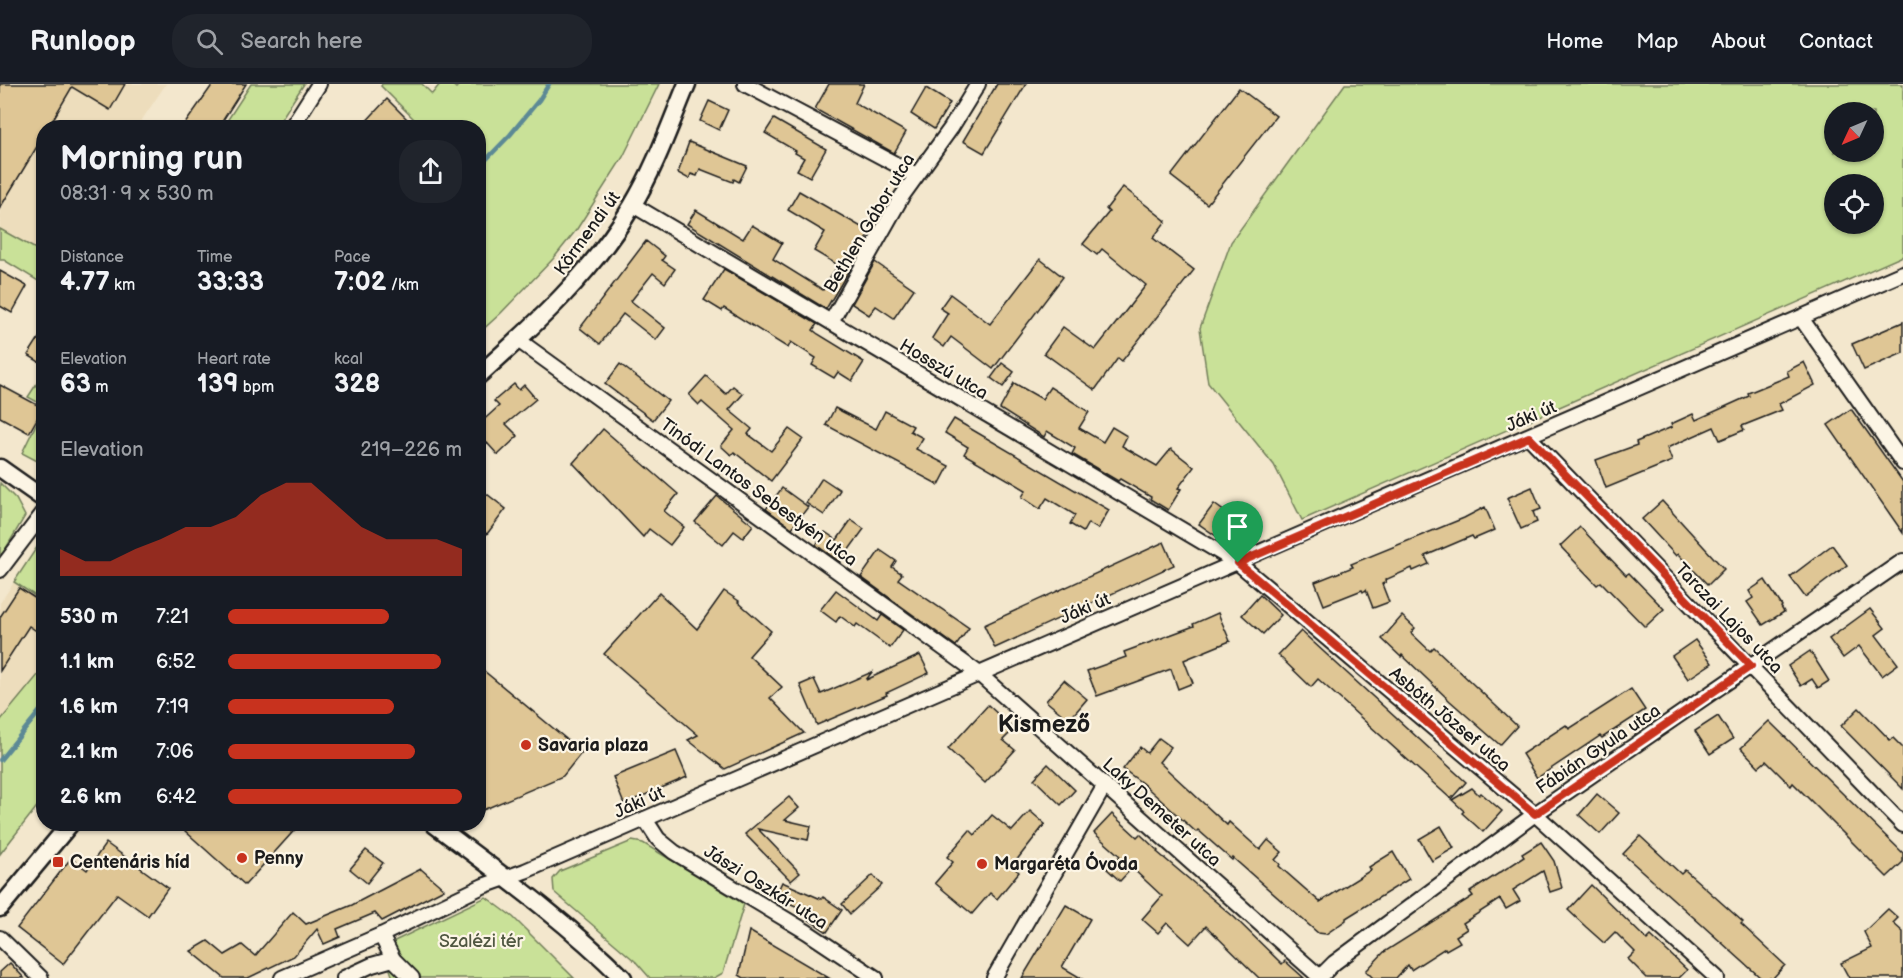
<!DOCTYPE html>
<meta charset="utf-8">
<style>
:root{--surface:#171b24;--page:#20242c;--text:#f1f3f6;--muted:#9ea1a6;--line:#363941;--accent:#c8321e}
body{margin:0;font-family:"Balsamiq Sans",sans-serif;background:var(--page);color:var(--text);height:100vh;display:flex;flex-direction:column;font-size:22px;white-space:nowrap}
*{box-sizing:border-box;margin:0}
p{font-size:20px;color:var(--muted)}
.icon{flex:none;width:33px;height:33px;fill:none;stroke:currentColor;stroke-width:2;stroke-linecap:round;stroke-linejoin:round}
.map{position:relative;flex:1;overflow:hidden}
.side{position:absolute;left:36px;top:36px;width:450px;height:711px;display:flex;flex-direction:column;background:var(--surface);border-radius:24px;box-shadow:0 2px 4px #0004}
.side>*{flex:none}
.needle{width:39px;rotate:226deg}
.buttons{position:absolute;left:1824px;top:18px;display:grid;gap:12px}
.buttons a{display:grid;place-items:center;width:60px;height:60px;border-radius:50%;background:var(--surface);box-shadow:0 2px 4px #0004;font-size:30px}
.pin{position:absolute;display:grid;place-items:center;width:51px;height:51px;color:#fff;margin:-62px -26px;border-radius:50% 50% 50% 0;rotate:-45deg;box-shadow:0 0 6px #0007}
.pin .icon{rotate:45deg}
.round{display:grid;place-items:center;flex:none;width:63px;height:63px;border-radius:24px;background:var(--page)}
.head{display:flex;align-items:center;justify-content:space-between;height:102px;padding:0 24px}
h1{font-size:33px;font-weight:700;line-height:45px}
.figures{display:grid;grid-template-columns:repeat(3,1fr);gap:9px;height:102px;padding:6px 24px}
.figures div{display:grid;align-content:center}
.figures b{font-size:26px;font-weight:700}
.figures small{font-size:16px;font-weight:400}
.figures p{font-size:16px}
.chart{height:168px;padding:12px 24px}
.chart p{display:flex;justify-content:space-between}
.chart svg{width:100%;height:108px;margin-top:6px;fill:var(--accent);opacity:.7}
ul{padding:0 24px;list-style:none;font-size:20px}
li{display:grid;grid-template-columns:96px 72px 1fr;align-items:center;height:45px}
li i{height:15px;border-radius:8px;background:var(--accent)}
header{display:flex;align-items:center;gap:36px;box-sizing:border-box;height:84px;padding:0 30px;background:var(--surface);border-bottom:2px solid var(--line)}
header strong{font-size:28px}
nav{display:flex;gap:33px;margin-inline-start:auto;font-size:21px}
.search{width:420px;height:54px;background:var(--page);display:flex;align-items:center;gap:15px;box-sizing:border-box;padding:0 21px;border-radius:24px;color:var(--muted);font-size:22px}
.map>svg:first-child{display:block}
.built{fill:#edddbc}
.green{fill:#c9e198;stroke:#727e5a;stroke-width:1.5;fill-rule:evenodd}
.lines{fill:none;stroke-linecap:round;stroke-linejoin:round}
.stream{stroke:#5c8995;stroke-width:4.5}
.building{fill:#dfc695;stroke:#1c1c1c;stroke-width:1.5}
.minor-casing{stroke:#1c1c1c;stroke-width:18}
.tertiary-casing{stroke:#1c1c1c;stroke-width:21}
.minor{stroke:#fcf5e5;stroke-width:14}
.tertiary{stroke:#fcf5e5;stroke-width:16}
.route-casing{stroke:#fff;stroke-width:12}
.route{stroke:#c8321e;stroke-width:8}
.poi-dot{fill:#c8321e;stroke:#fcf5e5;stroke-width:2}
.labels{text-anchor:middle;stroke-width:4.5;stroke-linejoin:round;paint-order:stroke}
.street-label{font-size:18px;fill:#1c1c1c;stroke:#fcf5e5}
.poi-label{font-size:18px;font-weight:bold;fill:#1c1c1c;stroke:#fcf5e5;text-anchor:start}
.park-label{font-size:18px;fill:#505741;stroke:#fcf5e5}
.district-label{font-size:24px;font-weight:bold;fill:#1c1c1c;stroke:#fcf5e5}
</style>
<header>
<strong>Runloop</strong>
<div class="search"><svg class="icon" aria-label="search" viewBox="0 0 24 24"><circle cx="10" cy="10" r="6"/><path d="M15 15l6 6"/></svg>Search here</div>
<nav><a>Home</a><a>Map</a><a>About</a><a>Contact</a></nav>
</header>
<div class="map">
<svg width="1903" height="894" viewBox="0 0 1903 894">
<rect width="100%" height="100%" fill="#f3e7cd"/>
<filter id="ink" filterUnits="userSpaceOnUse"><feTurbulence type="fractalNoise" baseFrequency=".0167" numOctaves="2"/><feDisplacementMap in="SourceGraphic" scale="12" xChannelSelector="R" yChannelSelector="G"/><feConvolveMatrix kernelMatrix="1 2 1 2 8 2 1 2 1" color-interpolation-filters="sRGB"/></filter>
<g filter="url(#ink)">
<g class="built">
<polygon points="0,0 166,0 137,43 44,44 43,169 0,145"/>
<polygon points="14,498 43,517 43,585 0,637 0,519"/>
</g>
<g class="green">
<polygon points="251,0 304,0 276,43 223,43"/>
<polygon points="382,0 422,0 432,10 440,0 451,0 456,4 460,0 659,0 623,73 577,145 553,175 501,229 479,249 478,44 409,43 414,35 381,2"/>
<path d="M1345 0H1903V172L1302 436 1274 381 1208 299 1200 244 1231 158ZM1834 28H1874V68H1834ZM1834 100H1874V140H1834Z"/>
<polygon points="0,145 43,169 43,200 4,176 0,176"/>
<polygon points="43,290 43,321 28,313"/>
<polygon points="43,326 43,380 22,369"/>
<polygon points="0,399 16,415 25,432 2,471 0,470"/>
<polygon points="43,454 43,517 14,498"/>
<polygon points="43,585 43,715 0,770 0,637"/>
<polygon points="632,757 643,759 744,820 723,889 714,894 650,894 636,878 554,808 553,795 560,787"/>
<polygon points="486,813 513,833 574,894 393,894 382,863"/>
</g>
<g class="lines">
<g class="stream">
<polyline points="478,84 510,51 539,16 549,0"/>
<polyline points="0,676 44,622"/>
</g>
</g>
<g class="building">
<polygon points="0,0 125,0 110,26 72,3 48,44 44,44 44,51 0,124"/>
<polygon points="213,0 246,0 218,44 182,44"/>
<polygon points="829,0 864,0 855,19 906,48 894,69 815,25"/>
<polygon points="997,0 1026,0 984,69 963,57"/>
<polygon points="926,4 950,19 934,45 911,30"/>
<polygon points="1239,4 1276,32 1207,120 1171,92"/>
<polygon points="387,15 407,35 399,44 360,44"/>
<polygon points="709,17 728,26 719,46 700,37"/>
<polygon points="774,35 826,65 810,93 797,86 804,74 795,69 796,67 765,49"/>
<polygon points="689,58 747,82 739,98 734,95 733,98 700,85 697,92 691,90 689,95 678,89"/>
<polygon points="1123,103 1166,137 1153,154 1194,186 1122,277 1118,274 1095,306 1044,269 1063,243 1095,266 1146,201 1102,165 1097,171 1083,160 1109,128 1106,125"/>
<polygon points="799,107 870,148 859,167 860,168 826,225 687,140 696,126 743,155 752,141 782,159 773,175 823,206 838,181 814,167 825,148 788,126"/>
<polygon points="646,157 665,172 662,176 675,185 665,199 653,189 631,217 665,244 656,256 623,230 600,260 580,244"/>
<polygon points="1040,175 1063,193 993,285 951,253 944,263 932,254 948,229 940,224 950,210 990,240"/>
<polygon points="875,178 914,205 894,234 876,222 869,231 852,220"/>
<polygon points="724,185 817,240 813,246 818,250 864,278 852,297 838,288 834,294 812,281 816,274 791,258 788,264 724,224 722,227 704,216"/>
<polygon points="0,187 27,202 12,229 0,222"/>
<polygon points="1903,238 1903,269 1864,286 1852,260"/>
<polygon points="44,246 44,281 28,271"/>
<polygon points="1804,278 1815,301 1779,320 1782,326 1742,342 1744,346 1720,356 1714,343 1667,364 1672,377 1606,404 1596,376 1637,361 1636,358 1672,343 1671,340 1693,330 1696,336 1749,312 1748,309 1789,292 1787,287"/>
<polygon points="1002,279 1014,288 1003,303 991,294"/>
<polygon points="620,280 668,317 653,336 605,300"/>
<polygon points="706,292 726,310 733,302 743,310 729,326 752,345 748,350 771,367 789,345 803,355 771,397 734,368 731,371 721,362 734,346 702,318 699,321 689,311"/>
<polygon points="1014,299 1042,315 1050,303 1089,328 1079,344 1103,358 1112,343 1127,352 1122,362 1157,382 1171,365 1194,383 1178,404 1181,405 1168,426 1150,415 1151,413 1120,395 1118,397 1072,370 1075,364 1047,347 1044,353 1000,325"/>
<polygon points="514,300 519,306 524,301 536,315 506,340 518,352 498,371 478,349 478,341 499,322 494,317"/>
<polygon points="0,301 43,324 29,349 0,333"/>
<polygon points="835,324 876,345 885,327 913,342 910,347 923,354 916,365 949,382 939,401 826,341"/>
<polygon points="1851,325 1903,398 1903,449 1828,341"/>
<polygon points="954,335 1109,426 1098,445 1088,439 1083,448 1070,440 1075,431 1047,414 1040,425 1022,413 1026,406 964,370 968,363 945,349"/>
<polygon points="603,345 678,410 664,427 684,443 670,461 649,445 643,453 573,379"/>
<polygon points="822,394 840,406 824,431 806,419"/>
<polygon points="478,403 506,425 487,450 478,443"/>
<polygon points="1532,403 1541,425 1533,428 1537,438 1521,445 1507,414"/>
<polygon points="782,404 808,423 792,444 766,425"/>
<polygon points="717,412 753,441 743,454 734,447 723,461 695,438"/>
<polygon points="1662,417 1724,485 1708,501 1678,470 1676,472 1642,435"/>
<polygon points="1214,420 1243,441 1229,461 1199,440"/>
<polygon points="1485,423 1495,446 1474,455 1472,452 1425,472 1429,480 1413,487 1412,484 1385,496 1386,498 1382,500 1389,518 1373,524 1366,506 1363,508 1362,506 1324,521 1315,498 1353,483 1351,480 1464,434"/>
<polygon points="851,436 864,445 840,478 816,461 825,448 837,456"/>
<polygon points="1580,443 1626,491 1629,489 1664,525 1645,543 1601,498 1597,501 1560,462"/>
<polygon points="1164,458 1174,481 995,564 984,541"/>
<polygon points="1832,461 1847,481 1805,513 1790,493"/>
<polygon points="880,466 896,477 892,483 902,490 898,495 969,544 956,562 861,493"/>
<polygon points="1765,496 1782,522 1781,523 1784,528 1763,541 1747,518 1753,514 1749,507"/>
<polygon points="19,504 44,520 44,552 29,542 0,587 0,533"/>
<polygon points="836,506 878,537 882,531 903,546 890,564 857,540 855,543 840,532 836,538 820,526"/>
<polygon points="724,507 739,517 738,518 771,547 749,572 782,603 770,614 804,649 725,685 688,656 698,651 604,570 659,509 697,545"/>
<polygon points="1260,511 1281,531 1263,550 1242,531"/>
<polygon points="1870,525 1885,544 1876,551 1898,580 1882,592 1859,562 1843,574 1829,555"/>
<polygon points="1218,529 1230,557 1184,576 1193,599 1178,605 1171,585 1097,612 1087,587 1126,573 1124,568 1194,542 1193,540"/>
<polygon points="1402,532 1415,544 1411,549 1430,567 1434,563 1517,642 1500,661 1450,617 1402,571 1401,573 1382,555"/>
<polygon points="1301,547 1466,698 1451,715 1318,595 1311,603 1278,571"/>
<polygon points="1695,556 1712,579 1688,595 1672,572"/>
<polygon points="1810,567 1829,597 1818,604 1812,595 1801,602 1788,582"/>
<polygon points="920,571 929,589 886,609 887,611 817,641 800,601 814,595 821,610 872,588 866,596"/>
<polygon points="478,582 582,668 563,692 478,728"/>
<polygon points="1064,596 1087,615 1069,636 1046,617"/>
<polygon points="1631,605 1645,626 1602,654 1600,652 1537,694 1522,670 1566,641 1569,645"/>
<polygon points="988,621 1014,645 1003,656 1015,666 985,699 948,665"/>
<polygon points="1859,624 1890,656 1893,654 1903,664 1903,705 1841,642"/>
<polygon points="1718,632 1733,655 1710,670 1695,647"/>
<polygon points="1769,637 1903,769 1903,778 1887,793 1793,699 1791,702 1766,677 1759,683 1741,664"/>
<polygon points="1159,654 1171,663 1159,678 1227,741 1229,738 1260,766 1268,756 1282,768 1275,776 1280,780 1279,782 1320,818 1371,786 1369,783 1393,768 1409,795 1346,834 1346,836 1326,850 1318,849 1233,774 1232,776 1198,746 1196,748 1142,699 1123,685 1140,663 1147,669"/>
<polygon points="676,667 687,693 624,720 613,693"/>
<polygon points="1048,680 1075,706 1061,721 1034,695"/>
<polygon points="1472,704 1479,711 1481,709 1502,727 1483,748 1462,729 1464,727 1452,716"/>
<polygon points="1597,710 1619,729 1600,750 1579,731"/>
<polygon points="789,713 799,724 785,736 811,742 808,756 758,745 800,789 791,797 745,750"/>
<polygon points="1030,727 1045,740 1012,782 1019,788 997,815 990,809 972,830 935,799 953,778 947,773 970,746 975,751 992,731 1012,747"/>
<polygon points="1112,730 1137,753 1140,750 1158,767 1157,768 1234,833 1282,880 1285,877 1304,894 1259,894 1206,842 1190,860 1167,839 1158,849 1142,835 1162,812 1132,784 1120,797 1107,785 1120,772 1094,749"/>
<polygon points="191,740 300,740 245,801 185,747"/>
<polygon points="1441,742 1454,764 1432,777 1419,755"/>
<polygon points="1640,752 1681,790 1685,786 1743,838 1741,840 1785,881 1773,894 1761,894 1623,770"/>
<polygon points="1541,758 1554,777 1562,804 1550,808 1543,787 1513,806 1520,817 1506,825 1500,815 1463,839 1467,845 1456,852 1460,858 1446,866 1445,864 1411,886 1408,881 1396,894 1373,894 1366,887 1384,868 1473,812 1470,808 1524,773 1522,770"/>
<polygon points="106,759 168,804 148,832 117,810 63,880 17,844 71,774 87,786"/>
<polygon points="366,766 383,779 367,799 350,785"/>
<polygon points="421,785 444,805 382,837 375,829 337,845 340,853 324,860 317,845 294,872 248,894 224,894 191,867 208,857 225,871 242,861 255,872 293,828 306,840 352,821"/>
<polygon points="873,791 882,801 850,830 842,820"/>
<polygon points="782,798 821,815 823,813 842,826 827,848 808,835 812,829 775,813"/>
<polygon points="1591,801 1647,856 1651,852 1687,886 1679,894 1647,894 1628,875 1635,868 1615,848 1604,859 1586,843 1568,826"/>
<polygon points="1066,821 1090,835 1062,883 1081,894 1022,894"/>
<polygon points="1888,825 1898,834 1893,839 1903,848 1903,894 1849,894 1841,879 1872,864 1864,848"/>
<polygon points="749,847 829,894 744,894 739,891"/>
<polygon points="10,879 24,894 0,894 0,888"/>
</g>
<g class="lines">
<defs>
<g id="minor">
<polyline points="745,0 916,91"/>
<polyline points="291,44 319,0"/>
<polyline points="633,121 1238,479 1535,730 1717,894"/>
<polyline points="1801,234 1903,379"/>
<polyline points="831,238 902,112 951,44 978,0"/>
<polyline points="518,256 978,589 1321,894"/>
<polyline points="1529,353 1903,741"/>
<polyline points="0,486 44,428"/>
<polyline points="645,735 658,755 674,768 807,848 876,894"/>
<polyline points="381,851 393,875 412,894"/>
<polyline points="0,854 41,894"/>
<polyline points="282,894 381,851 483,802 525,787 1903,189"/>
<polyline points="344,894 372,881 393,875"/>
<polyline points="994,894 1105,701"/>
<polyline points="1319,894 1334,879 1535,730 1903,477"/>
</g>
<g id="tertiary">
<path d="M478 292C536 240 592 189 632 122 655 84 670 41 687 0"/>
<polyline points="0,384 44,415"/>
<path d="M434 740C499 789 565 836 623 894"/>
<polyline points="0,824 70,740"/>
</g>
</defs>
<use href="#minor" class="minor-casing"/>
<use href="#tertiary" class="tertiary-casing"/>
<use href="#minor" class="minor"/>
<use href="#tertiary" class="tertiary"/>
</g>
</g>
<g class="lines" filter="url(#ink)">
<defs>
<polygon id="route" points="1529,353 1751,582 1535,730 1238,479"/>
</defs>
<use href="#route" class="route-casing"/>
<use href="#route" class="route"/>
</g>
<g class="poi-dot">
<circle cx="526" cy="661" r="6"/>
<circle cx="242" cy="774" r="6"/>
<rect x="52" y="772" width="12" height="12" rx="3"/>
<circle cx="982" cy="780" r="6"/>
</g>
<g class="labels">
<g class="street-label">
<text transform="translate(869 139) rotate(-59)" y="6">Bethlen Gábor utca</text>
<text transform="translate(587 149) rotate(-54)" y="6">Körmendi út</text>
<text transform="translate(944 285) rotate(31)" y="6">Hosszú utca</text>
<text transform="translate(1531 332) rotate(-23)" y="6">Jáki út</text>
<text transform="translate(759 408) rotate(36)" y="6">Tinódi Lantos Sebestyén utca</text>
<text transform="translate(1085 524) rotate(-23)" y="6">Jáki út</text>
<text transform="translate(1729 534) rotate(46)" y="6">Tarczai Lajos utca</text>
<text transform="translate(1450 635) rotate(40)" y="6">Asbóth József utca</text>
<text transform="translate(1598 665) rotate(-34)" y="6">Fábián Gyula utca</text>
<text transform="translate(639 718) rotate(-24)" y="6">Jáki út</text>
<text transform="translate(1162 728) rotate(42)" y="6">Laky Demeter utca</text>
<text transform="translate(766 803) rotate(32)" y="6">Jászi Oszkár utca</text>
</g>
<g class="poi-label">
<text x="538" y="667">Savaria plaza</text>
<text x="254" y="780">Penny</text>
<text x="70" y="784">Centenáris híd</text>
<text x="994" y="786">Margaréta Óvoda</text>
</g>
<g class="park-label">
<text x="481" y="863">Szalézi tér</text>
</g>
<g class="district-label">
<text x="1044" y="648">Kismező</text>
</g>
</g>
</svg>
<div class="buttons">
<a><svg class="needle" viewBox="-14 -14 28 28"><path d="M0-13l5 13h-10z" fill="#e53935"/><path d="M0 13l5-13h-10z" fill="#9ea1a6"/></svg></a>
<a><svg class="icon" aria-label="locate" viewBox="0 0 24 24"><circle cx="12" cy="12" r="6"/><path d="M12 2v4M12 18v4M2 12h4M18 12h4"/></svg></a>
</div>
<div class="pin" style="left:1238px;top:479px;background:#1e9e55"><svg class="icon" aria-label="arrive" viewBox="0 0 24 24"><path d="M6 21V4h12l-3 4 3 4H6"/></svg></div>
<section class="side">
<div class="head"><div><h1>Morning run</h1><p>08:31 · 9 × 530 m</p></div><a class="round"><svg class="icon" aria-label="share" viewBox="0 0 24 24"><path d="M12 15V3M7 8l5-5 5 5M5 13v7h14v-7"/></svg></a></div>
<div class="figures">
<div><p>Distance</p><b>4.77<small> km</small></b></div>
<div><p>Time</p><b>33:33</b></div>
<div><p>Pace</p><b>7:02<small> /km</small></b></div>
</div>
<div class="figures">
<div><p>Elevation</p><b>63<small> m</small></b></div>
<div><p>Heart rate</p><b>139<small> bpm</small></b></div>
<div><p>kcal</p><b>328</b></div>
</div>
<div class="chart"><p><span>Elevation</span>219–226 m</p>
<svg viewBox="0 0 160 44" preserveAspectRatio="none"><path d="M0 44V33L10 38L20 38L30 33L40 29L50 24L60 24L70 20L80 11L90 6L100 6L110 15L120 24L130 29L140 29L150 29L160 33V44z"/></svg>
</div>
<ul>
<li><b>530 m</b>7:21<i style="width:69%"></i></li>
<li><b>1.1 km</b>6:52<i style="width:91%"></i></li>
<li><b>1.6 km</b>7:19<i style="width:71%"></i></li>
<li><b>2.1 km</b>7:06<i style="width:80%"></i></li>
<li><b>2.6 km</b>6:42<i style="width:100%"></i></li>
</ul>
</section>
</div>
